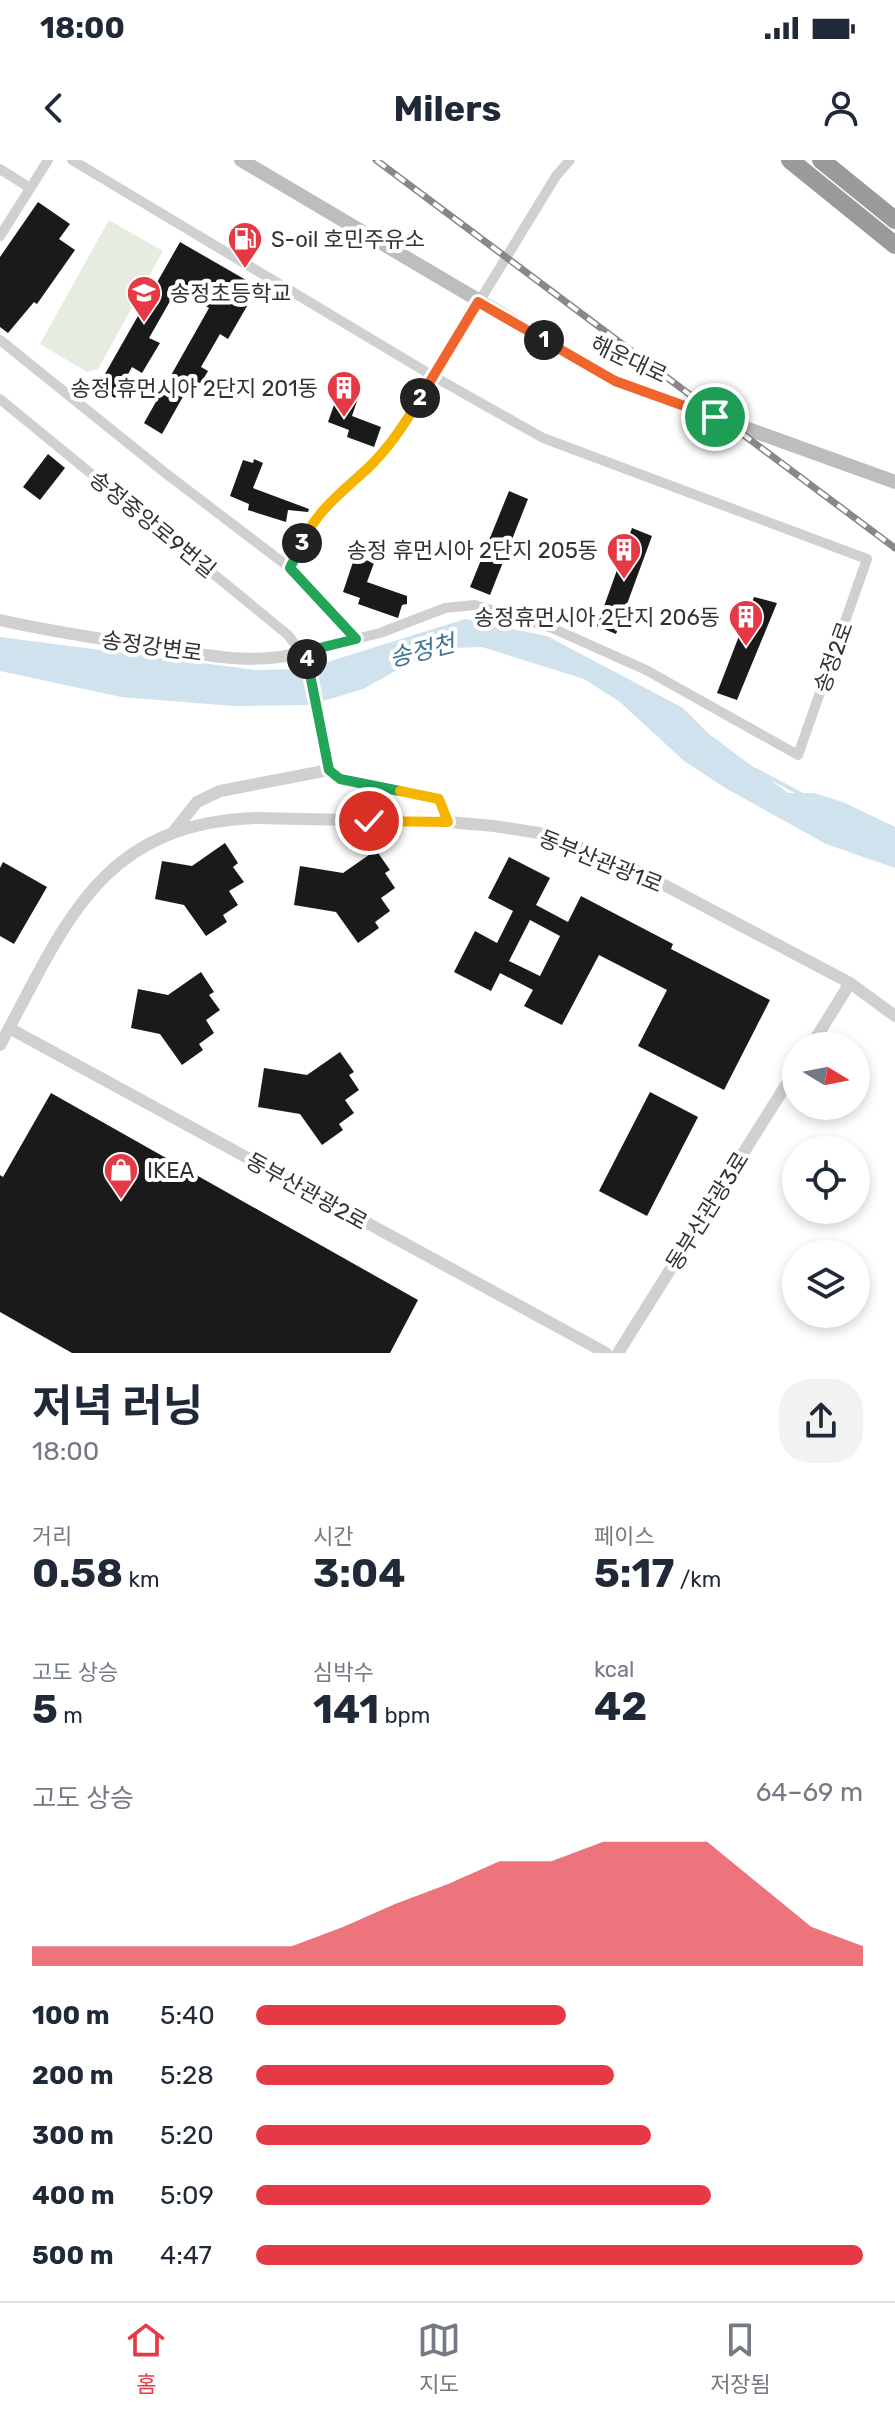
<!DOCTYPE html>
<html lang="ko">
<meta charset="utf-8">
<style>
:root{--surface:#fff;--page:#f2f2f3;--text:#1f2937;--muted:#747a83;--line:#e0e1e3;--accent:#e63946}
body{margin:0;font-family:Rubik,"Noto Sans KR",sans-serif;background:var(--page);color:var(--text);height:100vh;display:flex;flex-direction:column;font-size:30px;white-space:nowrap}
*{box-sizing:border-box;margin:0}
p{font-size:26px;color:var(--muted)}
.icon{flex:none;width:44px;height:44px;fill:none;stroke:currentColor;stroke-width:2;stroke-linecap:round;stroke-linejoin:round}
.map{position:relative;height:1193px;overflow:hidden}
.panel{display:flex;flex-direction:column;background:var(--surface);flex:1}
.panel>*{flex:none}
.needle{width:52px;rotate:100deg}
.fabs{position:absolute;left:782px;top:872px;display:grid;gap:16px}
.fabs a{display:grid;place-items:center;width:88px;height:88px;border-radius:50%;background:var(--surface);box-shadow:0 4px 12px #0003;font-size:40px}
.pin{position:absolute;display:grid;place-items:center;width:68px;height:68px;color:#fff;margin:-34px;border:4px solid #fff;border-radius:50%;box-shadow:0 2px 8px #0007}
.km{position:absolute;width:40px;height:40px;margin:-20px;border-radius:50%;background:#222;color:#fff;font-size:22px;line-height:40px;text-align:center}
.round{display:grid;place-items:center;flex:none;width:84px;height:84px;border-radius:32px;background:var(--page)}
.head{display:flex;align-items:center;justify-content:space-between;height:136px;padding:0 32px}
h1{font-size:44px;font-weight:700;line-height:60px}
.figures{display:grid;grid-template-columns:repeat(3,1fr);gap:12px;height:136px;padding:8px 32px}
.figures div{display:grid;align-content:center}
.figures b{font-size:40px;font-weight:700}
.figures small{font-size:22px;font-weight:400}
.figures p{font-size:22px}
.chart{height:224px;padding:16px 32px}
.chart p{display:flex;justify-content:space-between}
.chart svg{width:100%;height:144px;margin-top:8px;fill:var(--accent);opacity:.7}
ul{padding:0 32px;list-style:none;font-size:26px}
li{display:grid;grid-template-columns:128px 96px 1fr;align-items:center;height:60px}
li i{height:20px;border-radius:10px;background:var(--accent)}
.status{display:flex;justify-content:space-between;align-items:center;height:56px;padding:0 40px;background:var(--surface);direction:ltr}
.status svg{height:22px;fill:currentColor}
header{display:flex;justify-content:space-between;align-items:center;height:104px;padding:0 32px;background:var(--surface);font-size:36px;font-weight:700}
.tab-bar{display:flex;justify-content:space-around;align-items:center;height:112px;border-top:2px solid var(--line);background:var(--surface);font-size:22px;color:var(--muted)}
.tab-bar a{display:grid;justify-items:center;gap:4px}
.tab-bar .current{color:var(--accent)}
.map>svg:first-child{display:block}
.green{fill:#e6ecdf}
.water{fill:#cfe2ee}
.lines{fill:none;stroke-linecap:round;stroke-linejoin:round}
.stream{stroke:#cfe2ee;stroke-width:4}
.building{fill:#1a1a1a;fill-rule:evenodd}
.minor{stroke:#d0d0d0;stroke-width:10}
.tertiary{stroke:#d0d0d0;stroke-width:12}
.secondary{stroke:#bdbdbd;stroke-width:14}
.motorway{stroke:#9a9a9a;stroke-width:18}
.rail-casing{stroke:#888;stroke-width:7}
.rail{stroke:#fff;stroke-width:4;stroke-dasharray:12;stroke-linecap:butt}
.split-1-casing{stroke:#fff;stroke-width:16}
.split-2-casing{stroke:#fff;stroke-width:16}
.split-3-casing{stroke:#fff;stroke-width:16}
.split-4-casing{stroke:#fff;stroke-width:16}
.split-5-casing{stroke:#fff;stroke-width:16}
.split-6-casing{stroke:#fff;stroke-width:16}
.split-1{stroke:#f0652b;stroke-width:10}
.split-2{stroke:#f0652b;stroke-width:10}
.split-3{stroke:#f5b400;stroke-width:10}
.split-4{stroke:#22a559;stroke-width:10}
.split-5{stroke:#22a559;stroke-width:10}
.split-6{stroke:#f5b400;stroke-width:10}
.labels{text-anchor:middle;stroke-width:8;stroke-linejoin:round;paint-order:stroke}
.poi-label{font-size:22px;fill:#333;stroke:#fff;text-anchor:start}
.street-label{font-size:22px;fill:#333;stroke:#fff}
.water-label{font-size:24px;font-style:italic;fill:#3f7597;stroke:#fff}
</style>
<div class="status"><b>18:00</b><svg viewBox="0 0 49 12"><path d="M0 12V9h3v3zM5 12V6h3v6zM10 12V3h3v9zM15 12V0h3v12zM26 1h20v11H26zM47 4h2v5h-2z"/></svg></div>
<header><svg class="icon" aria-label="back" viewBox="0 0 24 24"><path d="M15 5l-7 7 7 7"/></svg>Milers<svg class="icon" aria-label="person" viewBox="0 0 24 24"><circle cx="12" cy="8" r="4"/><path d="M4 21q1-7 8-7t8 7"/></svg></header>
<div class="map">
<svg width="895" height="1193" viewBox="0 0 895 1193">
<rect width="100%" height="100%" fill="#fff"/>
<polygon class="green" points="109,60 163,91 98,209 87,212 40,184"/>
<polygon class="water" points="465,459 547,476 683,548 709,574 788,633 814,633 843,642 895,667 895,708 826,684 727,629 684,601 620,542 584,519 482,487 451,488 408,504 363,529 310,545 234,546 121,537 0,511 0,477 256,510 305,509"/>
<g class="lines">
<polyline class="stream" points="756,610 801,634"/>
</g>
<g class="building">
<polygon points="38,42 70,64 59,79 75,90 37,144 34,142 8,173 0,167 0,97"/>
<polygon points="180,82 258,127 228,179 220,174 201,207 208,211 198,228 190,224 162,274 144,263 209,148 177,129 149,178 160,183 142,213 132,207 115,238 97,228"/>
<polygon points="341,225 360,232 352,256 381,267 374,287 347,277 349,270 328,262"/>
<polygon points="48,294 65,308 40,340 23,327"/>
<polygon points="254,299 263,303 253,328 309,349 308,352 288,350 286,362 248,350 249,344 230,336 243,300 253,303"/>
<polygon points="509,331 528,339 490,435 470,427"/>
<polygon points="632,368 652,376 616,474 597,466"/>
<polygon points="355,396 374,403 367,422 407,436 407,444 402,445 398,458 358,444 360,438 343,432"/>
<polygon points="754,437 777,443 737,540 717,533"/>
<polygon points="225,683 238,703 233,707 244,722 229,731 238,745 223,755 227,762 206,776 184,745 155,739 162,701 192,706"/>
<polygon points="376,690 390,710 385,713 395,728 381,738 390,751 375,762 379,768 358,783 336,752 294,745 300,706 343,713"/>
<path d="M509 697 550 718 536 745 568 762 581 736 673 784 671 789 770 840 724 930 638 886 667 830 599 795 562 865 524 846 533 830 500 813 491 831 454 812 475 771 497 783 513 751 488 738ZM530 760 560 776 540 816 509 801Z"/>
<polygon points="3,702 47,727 14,784 0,776 0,708"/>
<polygon points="201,812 214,832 209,835 220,850 206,860 214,873 199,884 203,890 182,905 160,874 131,868 138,829 168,835"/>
<polygon points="340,892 354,912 349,915 359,930 345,940 354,953 339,964 343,970 322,985 300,954 258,947 264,908 307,915"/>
<polygon points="650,932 698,957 647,1056 599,1031"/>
<polygon points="51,933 418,1140 390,1193 72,1193 0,1152 0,1015 3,1017"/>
</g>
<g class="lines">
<g class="minor">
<polyline points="72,0 433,216 543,278 867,399 798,595 646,510 552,468 475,445 445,448 380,473 303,492"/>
<polyline points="0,9 30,28"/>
<polyline points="0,76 48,0"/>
<polyline points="0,180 164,312 290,408 356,479"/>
<polyline points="0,239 288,475 307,500 329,610"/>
<polyline points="290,408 306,373 326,344 367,309 402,268 556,16 570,0"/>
</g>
<g class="tertiary">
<path d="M0 460C50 471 101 479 151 486 202 494 253 507 303 492"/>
<polyline points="174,671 197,642 220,631 329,610 340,619 439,639 448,662"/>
<polyline points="9,868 606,1193"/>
<path d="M0 885C65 766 98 664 255 658L448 662 494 666 545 674 632 708 850 823 895 856"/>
<polyline points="811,886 850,823"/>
<polyline points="618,1193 796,909"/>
</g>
<polyline class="secondary" points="241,0 615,221 895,322"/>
<g class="motorway">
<polyline points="790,0 895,85"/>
<polyline points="821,0 895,60"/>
</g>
<defs>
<polyline id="rail" points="376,0 895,388"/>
</defs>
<use href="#rail" class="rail-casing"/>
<use href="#rail" class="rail"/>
</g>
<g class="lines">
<defs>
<polyline id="split-1" points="544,180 615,221 715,257"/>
<polyline id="split-2" points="420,238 478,142 544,180"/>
<path id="split-3" d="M302 383C317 350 342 332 368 308 389 288 405 264 420 238"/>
<polyline id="split-4" points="302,383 290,408 356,479 303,492 307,499"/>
<polyline id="split-5" points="307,499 329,610 340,619 400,631"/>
<polyline id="split-6" points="369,661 448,662 439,639 400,631"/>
</defs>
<use href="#split-1" class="split-1-casing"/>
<use href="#split-2" class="split-2-casing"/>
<use href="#split-3" class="split-3-casing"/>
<use href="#split-4" class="split-4-casing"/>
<use href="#split-5" class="split-5-casing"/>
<use href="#split-6" class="split-6-casing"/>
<use href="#split-1" class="split-1"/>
<use href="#split-2" class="split-2"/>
<use href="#split-3" class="split-3"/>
<use href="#split-4" class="split-4"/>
<use href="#split-5" class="split-5"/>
<use href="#split-6" class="split-6"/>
</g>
<defs>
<symbol id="fuel-pin" viewBox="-11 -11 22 30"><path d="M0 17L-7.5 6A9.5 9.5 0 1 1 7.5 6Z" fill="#e63946" stroke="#fff"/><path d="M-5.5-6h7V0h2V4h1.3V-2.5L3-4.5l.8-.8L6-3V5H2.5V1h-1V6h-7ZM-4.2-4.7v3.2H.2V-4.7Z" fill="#fff"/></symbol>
<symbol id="school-pin" viewBox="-11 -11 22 30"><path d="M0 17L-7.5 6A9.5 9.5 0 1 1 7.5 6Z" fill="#e63946" stroke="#fff"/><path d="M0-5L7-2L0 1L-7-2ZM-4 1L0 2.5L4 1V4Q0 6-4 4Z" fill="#fff"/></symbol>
<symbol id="building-pin" viewBox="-11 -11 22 30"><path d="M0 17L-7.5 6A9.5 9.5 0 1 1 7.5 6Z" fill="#e63946" stroke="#fff"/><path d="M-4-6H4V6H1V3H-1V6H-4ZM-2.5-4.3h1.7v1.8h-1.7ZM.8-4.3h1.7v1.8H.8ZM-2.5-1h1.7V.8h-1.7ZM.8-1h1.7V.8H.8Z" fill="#fff"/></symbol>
<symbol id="shop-pin" viewBox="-11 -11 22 30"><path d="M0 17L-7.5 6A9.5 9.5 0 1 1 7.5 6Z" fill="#e63946" stroke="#fff"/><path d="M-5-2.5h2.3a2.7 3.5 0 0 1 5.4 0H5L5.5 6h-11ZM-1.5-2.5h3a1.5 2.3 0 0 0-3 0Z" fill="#fff"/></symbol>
</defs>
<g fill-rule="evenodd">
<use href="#fuel-pin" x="225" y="59" width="40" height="54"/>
<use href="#school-pin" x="124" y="113" width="40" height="54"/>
<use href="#building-pin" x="324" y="208" width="40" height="54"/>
<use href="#building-pin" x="604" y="370" width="40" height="54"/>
<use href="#building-pin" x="726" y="437" width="40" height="54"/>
<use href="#shop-pin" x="101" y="990" width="40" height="54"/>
</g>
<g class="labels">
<g class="poi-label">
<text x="271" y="87">S-oil 호민주유소</text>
<text x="170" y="141">송정초등학교</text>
<text x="318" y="236" text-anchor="end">송정 휴먼시아 2단지 201동</text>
<text x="598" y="398" text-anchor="end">송정 휴먼시아 2단지 205동</text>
<text x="720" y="465" text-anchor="end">송정휴먼시아 2단지 206동</text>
<text x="147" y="1018">IKEA</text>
</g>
<g class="street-label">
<text transform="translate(629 199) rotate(25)" y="8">해운대로</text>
<text transform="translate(153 364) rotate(39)" y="8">송정중앙로9번길</text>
<text transform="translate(152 486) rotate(8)" y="8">송정강변로</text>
<text transform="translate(833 497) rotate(-70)" y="8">송정2로</text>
<text transform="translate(601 701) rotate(22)" y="8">동부산관광1로</text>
<text transform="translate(307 1031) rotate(29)" y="8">동부산관광2로</text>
<text transform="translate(707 1051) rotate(-58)" y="8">동부산관광3로</text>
</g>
<g class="water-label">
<text transform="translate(422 491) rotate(-14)" y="8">송정천</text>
</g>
</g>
</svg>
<div class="fabs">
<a><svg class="needle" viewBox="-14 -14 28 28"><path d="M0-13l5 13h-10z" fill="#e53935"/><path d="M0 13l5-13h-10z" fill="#747a83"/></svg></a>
<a><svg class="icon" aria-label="locate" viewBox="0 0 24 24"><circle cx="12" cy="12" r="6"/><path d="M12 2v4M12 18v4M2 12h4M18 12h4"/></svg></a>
<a><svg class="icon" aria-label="layers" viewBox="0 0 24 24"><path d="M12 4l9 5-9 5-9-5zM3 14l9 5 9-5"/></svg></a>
</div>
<div class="pin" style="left:715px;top:257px;background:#1e9e55"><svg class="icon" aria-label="arrive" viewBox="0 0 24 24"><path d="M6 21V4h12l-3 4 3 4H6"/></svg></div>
<div class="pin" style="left:369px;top:661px;background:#d93025"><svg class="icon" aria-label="check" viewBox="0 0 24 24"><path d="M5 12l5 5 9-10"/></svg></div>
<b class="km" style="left:544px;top:180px">1</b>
<b class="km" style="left:420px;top:238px">2</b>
<b class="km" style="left:302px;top:383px">3</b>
<b class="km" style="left:307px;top:499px">4</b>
</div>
<section class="panel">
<div class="head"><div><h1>저녁 러닝</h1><p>18:00</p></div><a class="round"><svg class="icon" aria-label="share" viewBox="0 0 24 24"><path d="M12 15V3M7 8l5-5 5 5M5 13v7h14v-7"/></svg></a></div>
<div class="figures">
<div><p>거리</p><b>0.58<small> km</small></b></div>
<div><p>시간</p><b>3:04</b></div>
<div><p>페이스</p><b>5:17<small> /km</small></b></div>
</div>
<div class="figures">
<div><p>고도 상승</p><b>5<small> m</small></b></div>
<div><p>심박수</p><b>141<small> bpm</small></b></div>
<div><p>kcal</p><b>42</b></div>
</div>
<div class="chart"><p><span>고도 상승</span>64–69 m</p>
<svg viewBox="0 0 160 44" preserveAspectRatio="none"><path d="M0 44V38L10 38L20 38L30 38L40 38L50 38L60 32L70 25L80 19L90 12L100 12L110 6L120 6L130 6L140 19L150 32L160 38V44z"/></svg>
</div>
<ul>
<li><b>100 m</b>5:40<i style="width:51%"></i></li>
<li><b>200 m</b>5:28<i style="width:59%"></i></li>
<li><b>300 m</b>5:20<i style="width:65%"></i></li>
<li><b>400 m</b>5:09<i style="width:75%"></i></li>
<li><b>500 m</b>4:47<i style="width:100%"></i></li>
</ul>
</section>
<nav class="tab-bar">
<a class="current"><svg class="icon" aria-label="home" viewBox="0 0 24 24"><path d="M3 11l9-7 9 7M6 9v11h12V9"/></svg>홈</a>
<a><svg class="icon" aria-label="map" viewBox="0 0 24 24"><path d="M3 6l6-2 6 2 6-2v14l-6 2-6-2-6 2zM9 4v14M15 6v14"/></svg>지도</a>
<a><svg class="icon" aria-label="saved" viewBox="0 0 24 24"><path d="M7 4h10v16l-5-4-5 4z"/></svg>저장됨</a>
</nav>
